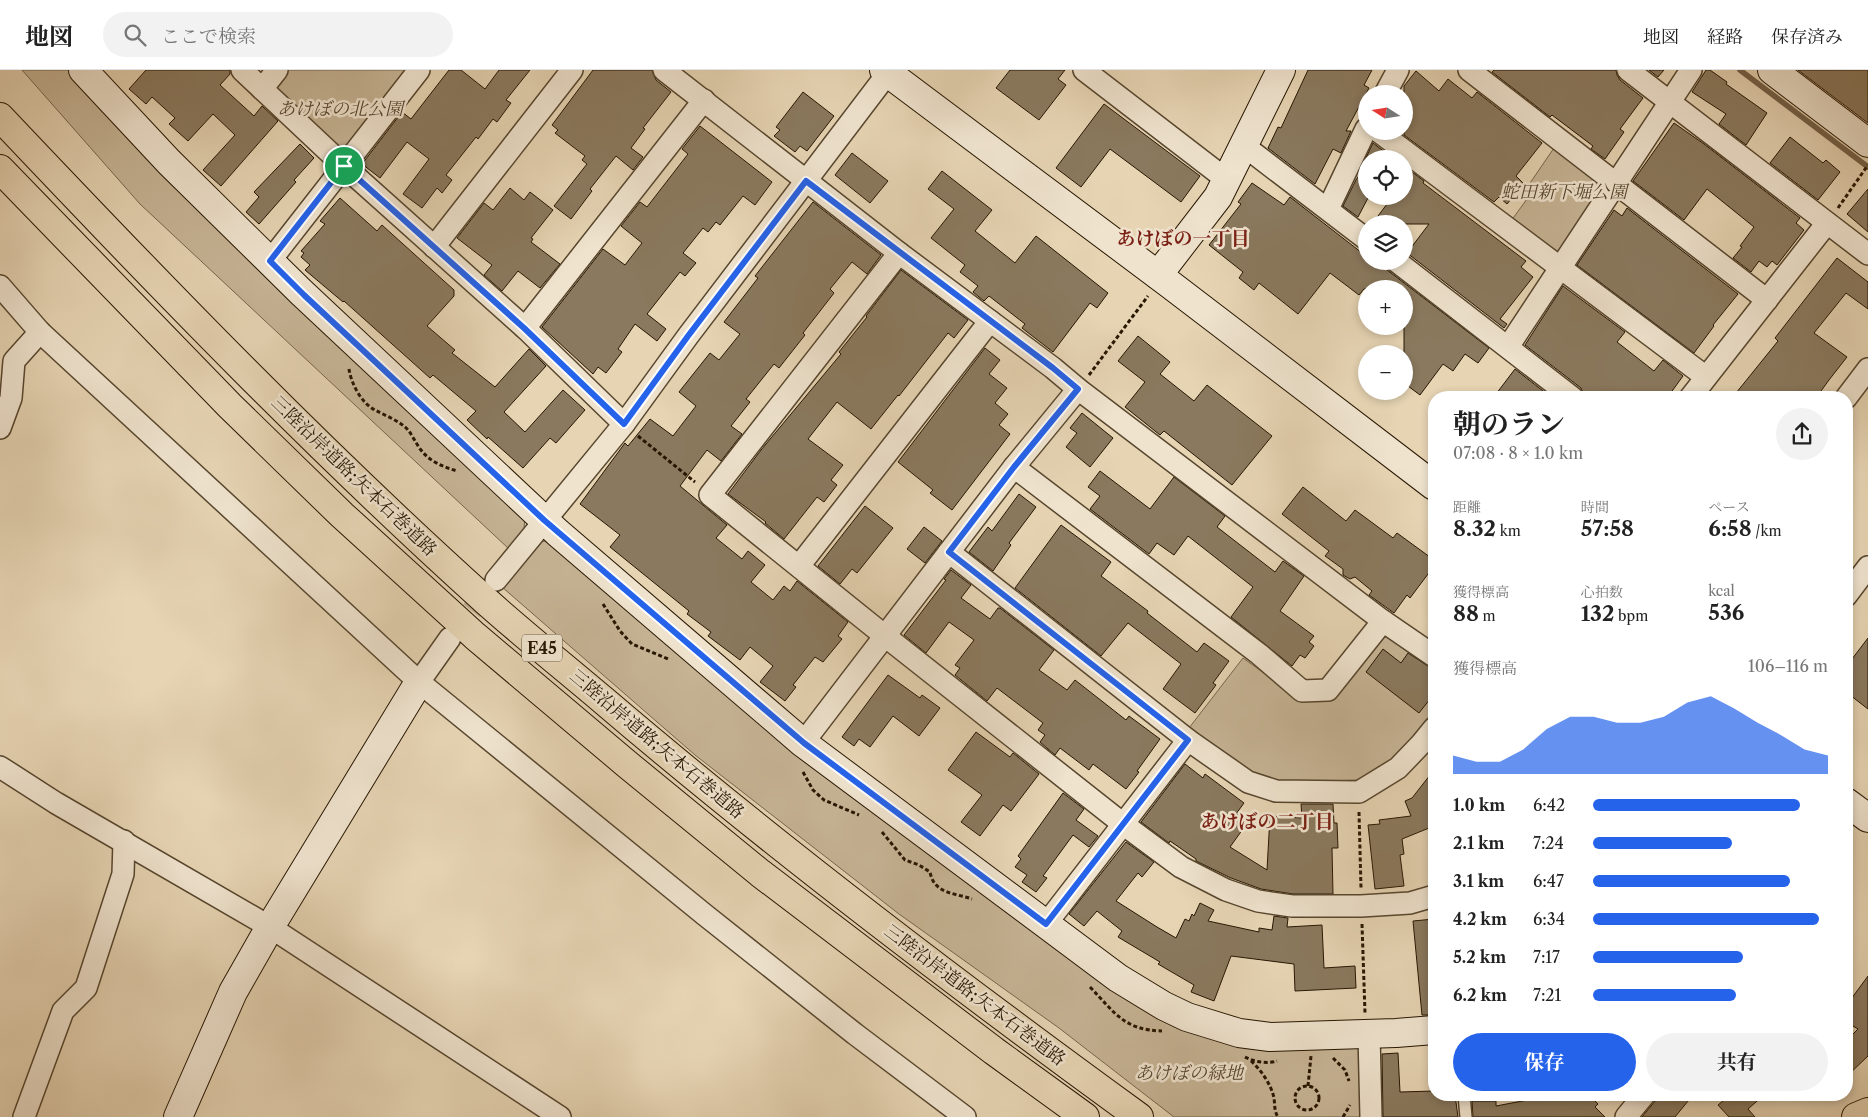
<!DOCTYPE html>
<html lang="ja">
<meta charset="utf-8">
<style>
:root{--surface:#fff;--page:#f2f2f2;--text:#222;--muted:#767676;--line:#e0e0e0;--accent:#2563eb}
body{margin:0;font-family:"Libre Caslon Text","Noto Serif JP",serif;background:var(--page);color:var(--text);height:100vh;display:flex;flex-direction:column;font-size:19px;white-space:nowrap}
*{box-sizing:border-box;margin:0}
p{font-size:16px;color:var(--muted)}
.icon{flex:none;width:28px;height:28px;fill:none;stroke:currentColor;stroke-width:2;stroke-linecap:round;stroke-linejoin:round}
.map{position:relative;flex:1;overflow:hidden}
.details{position:absolute;left:1428px;top:321px;width:425px;height:710px;display:flex;flex-direction:column;background:var(--surface);border-radius:20px;box-shadow:0 2px 8px #0003}
.details>*{flex:none}
.needle{width:32px;rotate:282deg}
.fabs{position:absolute;left:1358px;top:15px;display:grid;gap:10px}
.fabs a{display:grid;place-items:center;width:55px;height:55px;border-radius:50%;background:var(--surface);box-shadow:0 2px 8px #0003;font-size:25px}
.pin{position:absolute;display:grid;place-items:center;width:42px;height:42px;color:#fff;margin:-21px;border:2px solid #fff;border-radius:50%;box-shadow:0 1px 5px #0007}
.round{display:grid;place-items:center;flex:none;width:52px;height:52px;border-radius:26px;background:var(--page)}
.summary{display:flex;align-items:center;justify-content:space-between;height:85px;padding:0 25px}
h1{font-size:28px;font-weight:700;line-height:38px}
.figures{display:grid;grid-template-columns:repeat(3,1fr);gap:8px;height:85px;padding:5px 25px}
.figures div{display:grid;align-content:center}
.figures b{font-size:21px;font-weight:700}
.figures small{font-size:14px;font-weight:400}
.figures p{font-size:14px}
.chart{height:140px;padding:10px 25px}
.chart p{display:flex;justify-content:space-between}
.chart svg{width:100%;height:90px;margin-top:5px;fill:var(--accent);opacity:.7}
.cta{display:flex;gap:10px;margin-top:auto;padding:10px 25px}
.cta a{flex:1;height:58px;border-radius:30px;background:var(--accent);color:#fff;font-size:20px;font-weight:700;line-height:58px;text-align:center}
.cta a+a{background:var(--page);color:var(--text)}
ul{padding:0 25px;list-style:none;font-size:16px}
li{display:grid;grid-template-columns:80px 60px 1fr;align-items:center;height:38px}
li i{height:12px;border-radius:6px;background:var(--accent)}
header{display:flex;align-items:center;gap:30px;box-sizing:border-box;height:70px;padding:0 25px;background:var(--surface);border-bottom:1px solid var(--line)}
header strong{font-size:24px}
nav{display:flex;gap:28px;margin-inline-start:auto;font-size:18px}
.search{width:350px;height:45px;background:var(--page);display:flex;align-items:center;gap:12px;box-sizing:border-box;padding:0 18px;border-radius:28px;color:var(--muted);font-size:19px}
.map>svg:first-child{display:block}
.green{fill:#c6b495;stroke:#76654c}
.lines{fill:none;stroke-linecap:round;stroke-linejoin:round}
.stream{stroke:#736148;stroke-width:5.5}
.building{fill:#8a795e;stroke:#271602}
.street-tunnel{stroke:#c0ae90;stroke-width:21;stroke-dasharray:21 11;stroke-linecap:butt}
.lane-casing{stroke:#57462e;stroke-width:14}
.street-casing{stroke:#57462e;stroke-width:24}
.secondary-casing{stroke:#271602;stroke-width:30}
.highway-casing{stroke:#271602;stroke-width:30}
.path{stroke:#271602;stroke-width:3;stroke-dasharray:4 2.5;stroke-linecap:butt}
.lane{stroke:#efe3ce;stroke-width:11}
.street{stroke:#efe3ce;stroke-width:21}
.secondary{stroke:#efe3ce;stroke-width:28}
.highway{stroke:#e6d4b3;stroke-width:28}
.route-casing{stroke:#fff;stroke-width:10}
.route{stroke:#2563eb;stroke-width:6}
.labels{text-anchor:middle;stroke-width:5;stroke-linejoin:round;paint-order:stroke}
.shield{fill:#efe3ce;stroke:#63543f;stroke-width:1}
.shield-label{font-size:16px;font-weight:bold;fill:#271602}
.park-label{font-size:18px;font-style:italic;fill:#57452e;stroke:#efe3ce}
.street-label{font-size:18px;fill:#271602;stroke:#efe3ce}
.neighbourhood-label{font-size:19px;font-weight:bold;fill:#7a1f14;stroke:#efe3ce}
</style>
<header>
<strong>地図</strong>
<div class="search"><svg class="icon" aria-label="search" viewBox="0 0 24 24"><circle cx="10" cy="10" r="6"/><path d="M15 15l6 6"/></svg>ここで検索</div>
<nav><a>地図</a><a>経路</a><a>保存済み</a></nav>
</header>
<div class="map">
<svg width="1868" height="1047" viewBox="0 0 1868 1047">
<rect width="100%" height="100%" fill="#e6d4b3"/>
<filter id="stains"><feTurbulence type="fractalNoise" baseFrequency=".004" numOctaves="4"/><feColorMatrix values="0 0 0 0 .2 0 0 0 0 .09 0 0 0 0 .02 0 0 0 .5 -.17"/></filter>
<radialGradient id="worn" r=".72"><stop offset=".6" stop-color="#630" stop-opacity="0"/><stop offset="1" stop-color="#630" stop-opacity=".3"/></radialGradient>
<g class="green">
<polygon points="22,0 70,0 189,126 525,446 524,459 509,479 140,134"/>
<polygon points="277,0 419,0 344,96 262,19"/>
<polygon points="1554,78 1602,112 1601,120 1560,181 1550,182 1511,151 1535,118 1530,113"/>
<polygon points="544,471 558,477 1121,921 1360,977 1361,1047 1174,1047 1059,958 899,844 695,685 502,517 540,473"/>
<polygon points="1390,566 1434,599 1434,647 1396,693 1360,710 1280,712 1254,706 1189,658 1243,588 1297,627 1334,630 1381,568"/>
</g>
<g class="lines">
<polyline class="stream" points="1740,0 1868,97"/>
</g>
<g class="building">
<polygon points="146,0 230,0 230,4 220,15 254,46 262,36 278,51 221,116 203,100 235,65 213,44 188,71 169,54 175,48 152,27 146,34 129,19"/>
<polygon points="449,0 461,0 485,19 499,0 530,0 506,30 511,33 497,52 493,49 478,69 476,67 446,105 452,110 442,123 437,118 422,138 403,124 429,89 407,72 380,108 362,94 402,42 411,49"/>
<polygon points="593,0 652,0 656,10 671,22 643,58 645,59 631,78 643,87 633,100 616,86 590,119 592,121 571,149 554,136 587,94 582,90 585,86 555,63 558,60 552,55"/>
<polygon points="1010,0 1065,0 1058,9 1066,15 1039,50 996,18"/>
<polygon points="1308,0 1372,0 1364,15 1369,18 1346,61 1351,61 1341,83 1333,79 1315,114 1268,78 1278,57 1281,58"/>
<polygon points="1494,0 1616,0 1617,5 1620,10 1643,28 1620,59 1624,62 1605,89 1591,79 1593,76 1552,45 1550,47 1492,2"/>
<polygon points="1649,0 1664,0 1658,7"/>
<polygon points="1706,0 1710,0 1727,12 1726,14 1767,43 1746,75 1719,54 1726,44 1692,22"/>
<polygon points="1798,0 1868,0 1868,53"/>
<polygon points="1416,1 1439,21 1448,9 1472,28 1477,22 1542,73 1516,106 1524,114 1507,134 1499,127 1494,132 1404,65 1404,16"/>
<polygon points="803,22 834,46 807,81 800,76 795,82 774,66 780,60 776,57"/>
<polygon points="1104,34 1200,106 1181,132 1110,79 1081,117 1056,98"/>
<polygon points="1674,53 1704,74 1800,148 1796,153 1804,160 1777,195 1772,191 1767,197 1759,191 1751,202 1733,188 1742,177 1740,176 1754,157 1707,119 1684,150 1633,111"/>
<polygon points="700,56 772,112 755,135 743,126 720,155 716,152 708,162 703,158 683,183 696,193 685,206 680,202 647,244 666,259 657,271 635,254 618,279 622,282 606,303 598,297 593,304 542,257 603,179 625,195 642,173 621,156 640,132 647,137 688,84 682,79"/>
<polygon points="1790,67 1823,93 1826,90 1840,102 1818,130 1770,93"/>
<polygon points="1373,73 1390,86 1388,89 1366,89 1366,126 1369,126 1358,147 1343,136 1356,110 1365,96 1363,94"/>
<polygon points="300,74 314,88 294,110 296,112 259,154 246,142 259,127 254,122"/>
<polygon points="852,83 888,111 870,133 835,105"/>
<polygon points="942,101 992,140 975,161 1015,193 1036,166 1108,223 1097,238 1090,233 1053,282 1022,258 1025,254 989,226 984,231 973,222 978,216 960,202 965,195 931,168 954,139 928,119"/>
<polygon points="1412,102 1424,111 1423,113 1526,191 1521,197 1533,207 1500,249 1507,254 1504,258 1407,183 1429,154 1372,154 1393,126 1404,126 1404,112"/>
<polygon points="1252,113 1284,135 1290,127 1366,186 1366,191 1373,191 1378,193 1489,278 1478,293 1465,284 1453,301 1443,294 1420,325 1404,313 1404,219 1364,219 1359,225 1330,203 1298,244 1259,213 1254,220 1239,208 1243,202 1209,175 1241,134 1238,132"/>
<polygon points="510,118 524,130 530,122 553,140 531,168 533,169 531,172 560,194 540,218 518,201 502,221 484,205 492,195 457,168 484,133 493,140"/>
<polygon points="1868,119 1868,162 1847,144"/>
<polygon points="340,128 377,161 382,155 454,220 454,226 427,256 455,280 452,283 495,317 529,279 546,296 504,342 525,362 563,320 585,340 556,373 550,368 523,398 488,367 487,369 467,350 476,341 433,305 430,308 344,231 343,232 305,200 310,195 301,187 304,183 301,181 325,154 320,151"/>
<polygon points="813,132 881,185 867,204 852,192 830,219 834,223 803,263 805,265 779,298 774,294 746,329 750,332 731,356 742,364 721,391 707,380 680,416 727,455 716,468 742,489 748,481 765,495 751,512 773,530 784,516 790,521 797,511 848,552 838,566 842,569 823,592 815,587 793,615 796,617 785,631 760,612 773,596 750,577 740,590 708,566 711,562 687,544 689,541 610,477 620,465 580,434 625,373 628,376 650,349 673,366 696,336 679,322 710,283 719,290 740,264 724,252 758,208 755,206"/>
<polygon points="1627,138 1738,224 1713,255 1714,256 1694,283 1577,195 1614,140 1622,146"/>
<polygon points="1837,188 1868,212 1868,239 1846,223 1814,263 1847,287 1829,310 1816,328 1732,328 1778,271 1775,268"/>
<polygon points="901,200 968,250 954,268 948,263 899,326 898,325 871,359 837,332 808,369 843,395 831,410 837,415 824,432 817,427 784,469 765,453 766,452 728,424 761,380 841,284 839,282 867,247 866,246"/>
<polygon points="1563,216 1625,262 1617,272 1654,301 1663,290 1683,306 1667,328 1585,328 1581,318 1525,275"/>
<polygon points="1138,266 1170,292 1160,304 1194,331 1207,315 1272,366 1232,415 1164,361 1160,365 1125,337 1145,312 1118,291"/>
<polygon points="985,278 1000,290 989,304 1007,318 995,333 1008,344 999,355 1010,364 952,440 930,423 933,420 898,392"/>
<polygon points="1515,299 1552,328 1493,328"/>
<polygon points="1082,343 1113,368 1090,397 1066,377 1077,363 1070,358"/>
<polygon points="1100,401 1150,439 1174,407 1225,446 1217,457 1275,502 1283,491 1304,506 1280,541 1314,566 1309,572 1314,576 1305,588 1300,585 1292,596 1231,547 1253,517 1188,466 1174,485 1157,473 1149,484 1090,439 1100,426 1088,417"/>
<polygon points="1303,417 1346,451 1355,440 1393,468 1397,463 1434,490 1434,496 1410,528 1407,525 1394,543 1369,525 1372,521 1355,507 1350,509 1343,505 1343,499 1325,486 1329,481 1282,444"/>
<polygon points="1019,424 1036,437 1009,473 1011,475 993,501 969,482 988,457 992,461"/>
<polygon points="865,436 893,458 857,503 852,499 840,514 818,496"/>
<polygon points="1061,455 1111,492 1101,506 1148,541 1147,543 1197,582 1204,573 1229,591 1213,613 1216,615 1195,643 1163,619 1181,594 1128,553 1101,586 1015,518"/>
<polygon points="924,457 942,471 925,493 907,479"/>
<polygon points="951,500 971,515 961,528 990,549 998,538 1000,538 1054,580 1039,600 1067,620 1075,610 1126,650 1129,646 1160,669 1137,701 1139,702 1126,719 1093,694 1089,700 1060,678 1055,685 1040,672 1045,665 1038,660 1043,653 997,618 987,631 955,605 960,598 955,595 974,570 949,552 926,583 904,565 946,510 944,509"/>
<polygon points="1868,568 1868,639 1846,622 1846,597"/>
<polygon points="1383,579 1401,593 1408,583 1434,600 1434,624 1419,643 1366,602"/>
<polygon points="888,605 920,628 922,625 940,638 919,666 893,646 870,677 859,669 854,676 842,667"/>
<polygon points="976,662 1010,687 1013,683 1039,704 1011,741 1003,735 980,766 961,752 982,725 948,700"/>
<polygon points="1185,694 1203,708 1205,704 1244,733 1236,744 1253,745 1230,777 1267,800 1270,746 1302,748 1301,734 1333,734 1334,753 1337,753 1338,778 1332,778 1333,824 1293,824 1261,819 1231,808 1196,791 1196,789 1170,771 1169,773 1141,752"/>
<polygon points="1434,700 1434,756 1402,769 1404,784 1400,785 1404,816 1375,819 1368,755 1380,754 1379,750 1411,746 1405,731 1412,728"/>
<polygon points="1063,723 1084,739 1076,750 1098,766 1089,777 1073,765 1043,806 1047,808 1036,822 1022,812 1027,805 1015,797 1021,789 1018,786"/>
<polygon points="1126,772 1154,792 1142,807 1138,803 1116,831 1157,857 1176,868 1185,849 1189,851 1192,844 1194,846 1200,833 1214,840 1208,851 1259,862 1259,858 1272,860 1274,846 1288,848 1287,857 1322,855 1324,898 1355,896 1356,918 1295,921 1294,894 1231,886 1214,931 1191,922 1194,915 1158,894 1160,892 1118,867 1122,861 1097,841 1084,856 1069,844"/>
<polygon points="1434,849 1434,945 1422,945 1413,851"/>
<polygon points="1868,906 1868,986 1846,1007 1846,971 1858,959 1846,952 1846,936"/>
<polygon points="1398,983 1400,1022 1434,1021 1434,1025 1455,1025 1458,1047 1383,1047 1382,984"/>
<polygon points="1554,1025 1589,1025 1598,1034 1595,1037 1605,1047 1473,1047 1472,1031 1496,1031 1496,1036"/>
<polygon points="1660,1025 1693,1025 1675,1047 1642,1047"/>
<polygon points="1730,1025 1764,1025 1748,1039 1755,1047 1729,1047 1718,1035"/>
</g>
<g class="lines">
<polyline class="street-tunnel" points="452,566 492,515"/>
<defs>
<polyline id="lane" points="1464,1025 1466,1047"/>
<g id="street">
<polyline points="242,0 344,96 525,258 624,354"/>
<polyline points="664,0 899,183 1053,298 1078,319 1383,551 1434,586"/>
<polyline points="1084,0 1227,110"/>
<polyline points="1469,0 1767,230"/>
<polyline points="1628,0 1868,184"/>
<polyline points="262,19 277,0"/>
<polyline points="1385,24 1398,0"/>
<polyline points="1378,61 1706,307"/>
<polyline points="1243,75 1366,169"/>
<polyline points="1328,139 1366,59"/>
<polyline points="434,177 572,0"/>
<polyline points="899,183 710,425 885,566 1123,754 1181,797 1226,820 1258,831 1292,836 1361,836 1410,833 1434,826"/>
<polyline points="270,191 419,0"/>
<polyline points="1396,191 1573,328"/>
<polyline points="0,216 40,262 419,612 705,845 855,964 965,1047"/>
<polyline points="525,258 704,30"/>
<polyline points="1508,277 1691,0"/>
<polyline points="1690,328 1827,153"/>
<polyline points="1846,328 1868,299"/>
<polyline points="0,358 11,328 14,291 40,262"/>
<polyline points="1014,397 1259,584 1302,621 1328,620 1383,551"/>
<polyline points="949,482 1188,670 1248,712 1276,721 1359,722 1398,698 1421,674 1434,658"/>
<polyline points="799,496 990,251"/>
<polyline points="496,510 624,354 688,266 888,3"/>
<polyline points="1846,526 1868,497"/>
<polyline points="419,612 450,568"/>
<polyline points="803,673 1014,397 1078,319"/>
<polyline points="0,697 56,733 270,857 560,1047"/>
<polyline points="1046,854 1188,670"/>
<polyline points="1369,964 1371,1047"/>
<polyline points="24,1047 63,941 86,918 123,804 124,771"/>
<polyline points="1626,1047 1644,1025"/>
</g>
<g id="secondary">
<polyline points="83,0 169,92 301,222 558,463 803,673 1118,908 1164,936 1187,947 1239,963 1270,967 1396,963 1434,960"/>
<polyline points="884,0 1171,215 1434,416"/>
<polyline points="1772,0 1868,73"/>
<polyline points="1158,205 1218,127 1281,0"/>
<polyline points="1846,732 1868,748"/>
<polyline points="178,1047 233,922 270,857 419,612"/>
</g>
<g id="highway">
<path d="M0 47C157 213 316 378 486 531 524 565 564 597 603 630 775 777 956 914 1139 1047"/>
<polyline points="0,99 230,336 342,445 475,566 628,695 760,803 994,981 1085,1047"/>
<polyline points="1856,1047 1868,1042"/>
</g>
</defs>
<use href="#lane" class="lane-casing"/>
<use href="#street" class="street-casing"/>
<use href="#secondary" class="secondary-casing"/>
<use href="#highway" class="highway-casing"/>
<g class="path">
<polyline points="1838,138 1868,95"/>
<path d="M349 299C351 313 361 333 375 340 386 346 400 351 408 360 413 366 416 374 421 380 430 392 444 397 457 401"/>
<polyline points="1089,305 1148,226"/>
<polyline points="638,366 695,412"/>
<polyline points="603,534 620,561 632,574 668,589"/>
<polyline points="803,702 813,720 824,730 859,745"/>
<polyline points="1359,742 1361,818"/>
<path d="M882 762 905 790 919 795 930 802C934 824 955 823 972 829"/>
<polyline points="1362,854 1365,943"/>
<path d="M1090 917C1115 943 1124 960 1162 961"/>
<path d="M1245 987C1254 992 1268 994 1277 991"/>
<polyline points="1333,988 1345,1000 1349,1011"/>
<path d="M1251 991C1261 1000 1271 1014 1274 1028 1275 1035 1274 1041 1278 1047"/>
<circle cx="1307" cy="1028" r="12"/>
<polyline points="1308,1016 1311,986"/>
<polyline points="1343,1047 1350,1035"/>
</g>
<use href="#lane" class="lane"/>
<use href="#street" class="street"/>
<use href="#secondary" class="secondary"/>
<use href="#highway" class="highway"/>
</g>
<g class="lines">
<defs>
<polygon id="route" points="344,96 524,258 624,354 688,266 806,111 1053,298 1078,319 1014,397 949,482 1188,670 1046,854 804,673 544,450 304,225 270,191"/>
</defs>
<use href="#route" class="route-casing"/>
<use href="#route" class="route"/>
</g>
<g class="labels">
<rect class="shield" x="522" y="564.5" width="40" height="27" rx="4"/>
<g class="shield-label">
<text x="542" y="584">E45</text>
</g>
<g class="park-label">
<text x="340" y="45">あけぼの北公園</text>
<text x="1564" y="128">蛇田新下堀公園</text>
<text x="1189" y="1009">あけぼの緑地</text>
</g>
<g class="street-label">
<text transform="translate(354 406) rotate(44)" y="6">三陸沿岸道路;矢本石巻道路</text>
<text transform="translate(657 674) rotate(40)" y="6">三陸沿岸道路;矢本石巻道路</text>
<text transform="translate(975 925) rotate(37)" y="6">三陸沿岸道路;矢本石巻道路</text>
</g>
<g class="neighbourhood-label">
<text x="1183" y="175">あけぼの一丁目</text>
<text x="1267" y="758">あけぼの二丁目</text>
</g>
</g>
<rect width="100%" height="100%" filter="url(#stains)"/>
<rect width="100%" height="100%" fill="url(#worn)"/>
</svg>
<div class="fabs">
<a><svg class="needle" viewBox="-14 -14 28 28"><path d="M0-13l5 13h-10z" fill="#e53935"/><path d="M0 13l5-13h-10z" fill="#767676"/></svg></a>
<a><svg class="icon" aria-label="locate" viewBox="0 0 24 24"><circle cx="12" cy="12" r="6"/><path d="M12 2v4M12 18v4M2 12h4M18 12h4"/></svg></a>
<a><svg class="icon" aria-label="layers" viewBox="0 0 24 24"><path d="M12 4l9 5-9 5-9-5zM3 14l9 5 9-5"/></svg></a>
<a>+</a>
<a>−</a>
</div>
<div class="pin" style="left:344px;top:96px;background:#1e9e55"><svg class="icon" aria-label="arrive" viewBox="0 0 24 24"><path d="M6 21V4h12l-3 4 3 4H6"/></svg></div>
<section class="details">
<div class="summary"><div><h1>朝のラン</h1><p>07:08 · 8 × 1.0 km</p></div><a class="round"><svg class="icon" aria-label="share" viewBox="0 0 24 24"><path d="M12 15V3M7 8l5-5 5 5M5 13v7h14v-7"/></svg></a></div>
<div class="figures">
<div><p>距離</p><b>8.32<small> km</small></b></div>
<div><p>時間</p><b>57:58</b></div>
<div><p>ペース</p><b>6:58<small> /km</small></b></div>
</div>
<div class="figures">
<div><p>獲得標高</p><b>88<small> m</small></b></div>
<div><p>心拍数</p><b>132<small> bpm</small></b></div>
<div><p>kcal</p><b>536</b></div>
</div>
<div class="chart"><p><span>獲得標高</span>106–116 m</p>
<svg viewBox="0 0 160 44" preserveAspectRatio="none"><path d="M0 44V35L10 38L20 38L30 32L40 22L50 16L60 16L70 19L80 19L90 16L100 9L110 6L120 12L130 19L140 25L150 32L160 35V44z"/></svg>
</div>
<ul>
<li><b>1.0 km</b>6:42<i style="width:88%"></i></li>
<li><b>2.1 km</b>7:24<i style="width:59%"></i></li>
<li><b>3.1 km</b>6:47<i style="width:84%"></i></li>
<li><b>4.2 km</b>6:34<i style="width:96%"></i></li>
<li><b>5.2 km</b>7:17<i style="width:64%"></i></li>
<li><b>6.2 km</b>7:21<i style="width:61%"></i></li>
</ul>
<div class="cta"><a>保存</a><a>共有</a></div>
</section>
</div>
